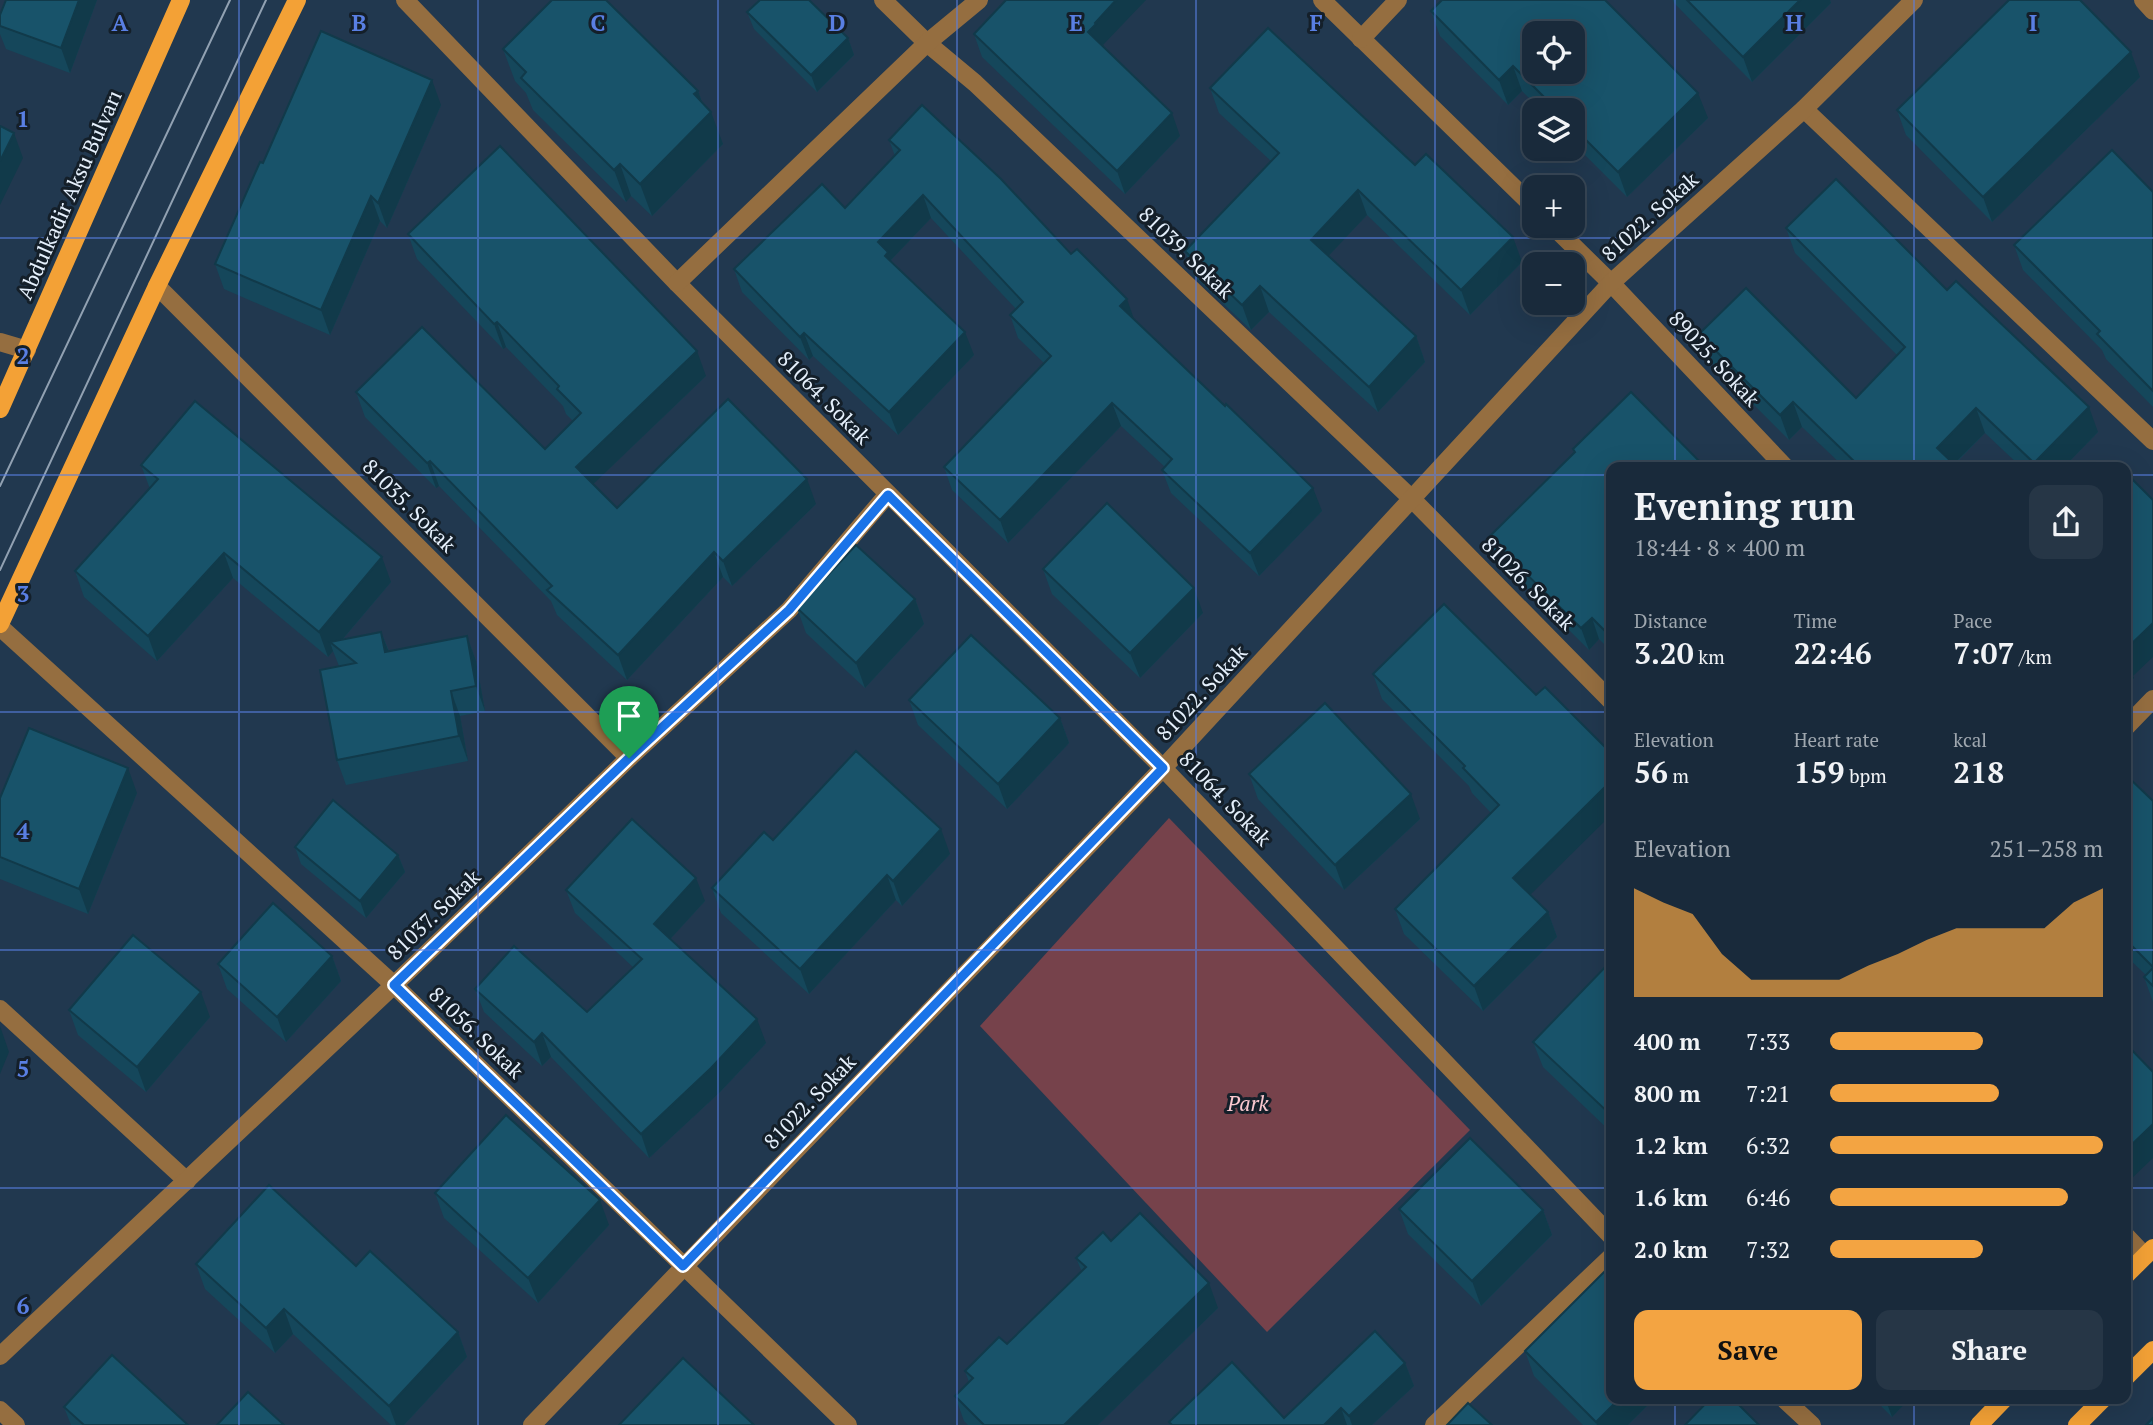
<!DOCTYPE html>
<meta charset="utf-8">
<style>
:root{--surface:#192a3b;--page:#263646;--text:#f1f3f6;--muted:#9fa7af;--line:#374655;--accent:#f3a442}
body{margin:0;font-family:"PT Serif",serif;background:var(--page);color:var(--text);height:100vh;display:flex;flex-direction:column;font-size:26px;white-space:nowrap}
*{box-sizing:border-box;margin:0}
p{font-size:23px;color:var(--muted)}
.icon{flex:none;width:38px;height:38px;fill:none;stroke:currentColor;stroke-width:2;stroke-linecap:round;stroke-linejoin:round}
.map{position:relative;flex:1;overflow:hidden}
.details{position:absolute;left:1606px;top:462px;width:525px;height:942px;display:flex;flex-direction:column;background:var(--surface);border-radius:14px;box-shadow:0 7px 28px #0002,0 0 0 2px var(--line)}
.details>*{flex:none}
.fabs{position:absolute;left:1522px;top:21px;display:grid;gap:14px}
.fabs a{display:grid;place-items:center;width:63px;height:63px;border-radius:14px;background:var(--surface);box-shadow:0 7px 28px #0002,0 0 0 2px var(--line);font-size:35px}
.pin{position:absolute;display:grid;place-items:center;width:60px;height:60px;color:#fff;margin:-72px -30px;border-radius:50% 50% 50% 0;rotate:-45deg;box-shadow:0 0 7px #0007}
.pin .icon{rotate:45deg}
.round{display:grid;place-items:center;flex:none;width:74px;height:74px;border-radius:14px;background:var(--page)}
.headline{display:flex;align-items:center;justify-content:space-between;height:119px;padding:0 28px}
h1{font-size:38px;font-weight:600;line-height:52px}
.figures{display:grid;grid-template-columns:repeat(3,1fr);gap:10px;height:119px;padding:7px 28px}
.figures div{display:grid;align-content:center}
.figures b{font-size:30px;font-weight:600}
.figures small{font-size:19px;font-weight:400}
.figures p{font-size:19px}
.chart{height:196px;padding:14px 28px}
.chart p{display:flex;justify-content:space-between}
.chart svg{width:100%;height:126px;margin-top:7px;fill:var(--accent);opacity:.7}
.button{display:flex;gap:14px;margin-top:auto;padding:14px 28px}
.button a{flex:1;height:80px;border-radius:14px;background:var(--accent);color:#111;font-size:28px;font-weight:600;line-height:80px;text-align:center}
.button a+a{background:var(--page);color:var(--text)}
ul{padding:0 28px;list-style:none;font-size:23px}
li{display:grid;grid-template-columns:112px 84px 1fr;align-items:center;height:52px}
li i{height:18px;border-radius:9px;background:var(--accent)}
.map>svg:first-child{display:block}
.green{fill:#76424b}
.lines{fill:none;stroke-linecap:round;stroke-linejoin:round}
.street{stroke:#956e40;stroke-width:18}
.primary{stroke:#f3a136;stroke-width:18}
.tram{stroke:#91a1b2;stroke-width:2}
.wall{fill:#15475b}
.shaded-wall{fill:#113a4a}
.building{fill:#18536a;stroke:#113a4a;stroke-width:2;fill-rule:evenodd}
.route-casing{stroke:#fff;stroke-width:14}
.route{stroke:#1a73e8;stroke-width:9}
.grid{fill:none;stroke:#597fe3;stroke-width:2;stroke-opacity:0.55}
.labels{text-anchor:middle;stroke-width:6;stroke-linejoin:round;paint-order:stroke}
.street-label{font-size:21px;fill:#e5f0fc;stroke:#141f29}
.park-label{font-size:21px;font-style:italic;fill:#fbc8cf;stroke:#141f29}
.grid-label{font-size:23px;text-anchor:middle;font-weight:bold;fill:#597fe3;stroke:#141f29;stroke-width:6;stroke-linejoin:round;paint-order:stroke}
</style>
<div class="map">
<svg width="2153" height="1425" viewBox="0 0 2153 1425">
<rect width="100%" height="100%" fill="#21384f"/>
<polygon class="green" points="1169,818 1470,1130 1267,1332 980,1026"/>
<g class="lines">
<g class="street">
<polyline points="405,0 677,283 1163,768 1612,1237"/>
<polyline points="883,0 927,43 975,83 1412,499 1612,702"/>
<polyline points="1322,0 1535,208"/>
<polyline points="2143,0 2153,11"/>
<polyline points="1361,39 1398,0"/>
<polyline points="1804,109 2153,441"/>
<polyline points="1553,226 1611,283 1785,467"/>
<polyline points="677,283 927,43 979,0"/>
<polyline points="157,286 629,758"/>
<polyline points="0,342 27,350"/>
<polyline points="0,627 394,985 848,1425"/>
<polyline points="2126,727 2153,699"/>
<polyline points="0,1009 187,1181"/>
<polyline points="2126,1236 2145,1256"/>
<polyline points="0,1356 394,985 629,758 789,610 888,494"/>
<polyline points="1783,1398 1812,1425"/>
<polyline points="0,1410 16,1425"/>
<polyline points="532,1425 1163,768 1611,283 1804,109 1914,0"/>
<polyline points="1434,1425 1612,1256"/>
</g>
<g class="primary">
<polyline points="0,409 181,0"/>
<polyline points="0,624 157,286 297,0"/>
<polyline points="2126,1275 2153,1248"/>
<polyline points="2126,1377 2153,1350"/>
<polyline points="1979,1425 2005,1398"/>
<polyline points="2077,1425 2104,1398"/>
</g>
<g class="tram">
<polyline points="0,486 230,0"/>
<polyline points="0,570 266,0"/>
</g>
</g>
<g class="wall">
<polygon points="97,0 70,73 6,49 0,34 0,26"/>
<polygon points="1673,0 1830,0 1831,3 1752,82 1674,3"/>
<polygon points="1431,11 1708,118 1627,197 1573,143 1573,110 1541,110 1522,91 1508,105 1440,36"/>
<polygon points="747,12 848,38 854,55 817,92 754,29"/>
<polygon points="974,34 1103,45 1103,47 1180,136 1125,194 982,57"/>
<polygon points="503,49 698,91 702,102 723,144 652,216 631,196 626,202 533,110 526,93 515,81"/>
<polygon points="2140,77 1992,222 1906,135 1897,110"/>
<polygon points="1210,88 1415,165 1522,262 1470,315 1367,215 1328,256 1416,336 1425,362 1378,412 1269,312 1251,330 1194,276 1185,251 1271,161 1219,113"/>
<polygon points="441,105 387,228 380,221 330,335 224,289 215,264 263,163"/>
<polygon points="889,140 1071,254 1135,320 1322,511 1259,576 1171,493 1162,470 1165,467 1121,426 1008,543 952,490 944,467 1044,363 1018,338 1010,315 1016,309 931,218 891,260 892,263 974,355 898,435 813,356 809,360 742,292 734,269 845,208 895,156"/>
<polygon points="2153,192 2153,407 2106,359 2102,350 2023,270 2014,245"/>
<polygon points="1786,228 1947,290 2098,432 2064,467 2021,467 1985,433 1954,465 1957,467 1844,467 1802,427 1789,440 1708,359 1699,334 1856,398 1897,355 1795,253"/>
<polygon points="408,234 706,376 593,484 617,508 816,504 732,586 723,577 627,680 557,615 551,601 439,486 436,488 365,417 356,392 545,449 573,421 566,414 563,406 506,347 503,349 417,259"/>
<polygon points="1573,449 1612,467 1612,652 1599,639 1589,650 1497,558 1489,537 1574,453"/>
<polygon points="141,465 391,582 343,639 381,632 389,651 467,636 476,661 485,711 460,716 468,761 346,785 337,760 339,666 333,651 328,657 233,578 157,661 84,597 75,571 150,489"/>
<polygon points="1043,569 1203,613 1140,678 1052,594"/>
<polygon points="915,599 924,624 865,688 806,633 797,608"/>
<polygon points="1444,604 1530,895 1548,912 1557,937 1483,1011 1404,934 1395,909 1491,813 1472,793 1469,786 1382,699 1373,674"/>
<polygon points="909,700 1060,718 1069,743 1007,809 918,725"/>
<polygon points="1249,774 1420,819 1344,890 1258,799"/>
<polygon points="2126,775 2153,801 2153,1002 2144,977 2146,975 2126,956"/>
<polygon points="137,793 88,914 0,879 0,798"/>
<polygon points="773,840 950,854 902,906 896,900 809,994 721,913 712,888"/>
<polygon points="295,847 398,855 405,872 366,918 301,864"/>
<polygon points="566,890 705,901 670,939 766,1043 720,1092 649,1158 551,1057 542,1066 484,1012 475,989 587,1012 634,968 575,913"/>
<polygon points="332,956 341,981 286,1042 227,989 218,964"/>
<polygon points="1612,960 1612,1133 1543,1067 1533,1042"/>
<polygon points="69,1010 210,1017 146,1092 78,1035"/>
<polygon points="435,1193 609,1225 538,1303 444,1218"/>
<polygon points="1399,1209 1543,1210 1552,1235 1481,1306 1408,1234"/>
<polygon points="1111,1241 1218,1308 1098,1425 968,1425 964,1421 955,1396 969,1382 965,1371 1007,1344 1082,1272 1076,1258"/>
<polygon points="196,1264 356,1266 458,1332 467,1357 404,1425 391,1425 293,1334 275,1353 205,1289"/>
<polygon points="1525,1351 1612,1398 1655,1398 1628,1425 1583,1425 1534,1376"/>
<polygon points="1405,1363 1414,1386 1372,1425 1170,1425 1169,1422 1284,1418"/>
<polygon points="1873,1398 1910,1398 1892,1417"/>
<polygon points="64,1407 188,1425 71,1425"/>
</g>
<g class="shaded-wall">
<polygon points="79,0 97,0 70,73 61,48"/>
<polygon points="1116,0 1146,0 1103,45 1104,46 1096,55 1088,32 1095,23"/>
<polygon points="1800,0 1830,0 1831,3 1752,82 1743,57"/>
<polygon points="848,38 854,55 817,92 811,75"/>
<polygon points="2131,52 2140,77 1992,222 1983,197"/>
<polygon points="1513,66 1522,91 1508,105 1499,80"/>
<polygon points="432,80 441,105 387,228 378,203"/>
<polygon points="698,91 707,116 711,112 723,144 652,216 640,184 694,94"/>
<polygon points="1698,93 1708,118 1627,197 1618,172"/>
<polygon points="1172,113 1180,136 1125,194 1117,171"/>
<polygon points="14,133 23,158 0,205 0,161"/>
<polygon points="620,164 631,196 626,202 614,170"/>
<polygon points="1358,190 1367,215 1320,265 1311,240"/>
<polygon points="923,195 931,218 891,260 897,275 893,279 878,242"/>
<polygon points="371,196 380,221 330,335 321,310"/>
<polygon points="1513,237 1522,262 1470,315 1461,290"/>
<polygon points="1260,286 1269,312 1251,330 1242,305"/>
<polygon points="1127,299 1135,322 1120,306"/>
<polygon points="497,322 506,347 503,349 494,324"/>
<polygon points="965,332 974,355 898,435 889,412"/>
<polygon points="804,333 813,356 809,360 800,337"/>
<polygon points="1416,336 1425,362 1378,412 1369,387"/>
<polygon points="697,351 706,376 585,492 576,467"/>
<polygon points="1793,402 1802,427 1789,440 1780,415"/>
<polygon points="1112,403 1121,426 1008,543 1000,520"/>
<polygon points="2089,407 2098,432 2064,467 2035,467 2034,463"/>
<polygon points="1976,408 1985,433 1951,467 1937,448"/>
<polygon points="430,461 439,486 436,488 427,463"/>
<polygon points="807,479 816,504 732,586 723,561"/>
<polygon points="1313,488 1322,511 1259,576 1250,553"/>
<polygon points="714,552 723,577 627,680 618,655"/>
<polygon points="224,553 233,578 157,661 148,636"/>
<polygon points="382,557 391,582 336,647 330,642 333,651 328,657 319,632"/>
<polygon points="1194,588 1203,613 1140,678 1130,653"/>
<polygon points="915,599 924,624 865,688 856,663"/>
<polygon points="1592,618 1599,639 1589,650 1581,628"/>
<polygon points="2153,623 2153,657 2133,676 2134,678 2126,686 2126,649"/>
<polygon points="381,632 391,657 385,652"/>
<polygon points="467,636 476,661 485,711 476,686"/>
<polygon points="451,691 460,716 468,761 459,736"/>
<polygon points="1060,718 1069,743 1007,809 998,784"/>
<polygon points="128,768 137,793 88,914 79,889"/>
<polygon points="1612,780 1612,814 1522,903 1513,878"/>
<polygon points="1411,794 1420,819 1344,890 1335,865"/>
<polygon points="941,829 950,854 902,906 893,881"/>
<polygon points="398,855 405,872 366,918 360,901"/>
<polygon points="887,875 896,900 809,994 800,969"/>
<polygon points="696,878 705,901 662,948 654,924"/>
<polygon points="1548,912 1557,937 1483,1011 1474,986"/>
<polygon points="332,956 341,981 286,1042 277,1017"/>
<polygon points="201,992 210,1017 146,1092 137,1067"/>
<polygon points="757,1019 766,1043 720,1092 649,1158 641,1134"/>
<polygon points="0,1026 9,1052 0,1074"/>
<polygon points="542,1033 551,1057 542,1066 534,1042"/>
<polygon points="2153,1124 2153,1158 2126,1184 2126,1150"/>
<polygon points="600,1200 609,1225 538,1303 528,1278"/>
<polygon points="1543,1210 1552,1235 1481,1306 1472,1281"/>
<polygon points="1209,1283 1218,1308 1098,1425 1064,1425"/>
<polygon points="284,1309 293,1334 275,1353 266,1328"/>
<polygon points="458,1332 467,1357 404,1425 396,1425 389,1406"/>
<polygon points="1405,1363 1414,1386 1372,1425 1352,1425 1349,1416"/>
<polygon points="1620,1398 1655,1398 1628,1425 1597,1425 1596,1422"/>
<polygon points="1885,1398 1910,1398 1892,1417"/>
<polygon points="1341,1408 1347,1425 1324,1425"/>
</g>
<g class="building">
<polygon points="6,0 79,0 61,48 0,26 0,15"/>
<polygon points="552,0 606,0 698,91 694,94 711,112 640,184 620,164 614,170 521,78 526,72 503,49"/>
<polygon points="760,0 809,0 848,38 811,75 747,12"/>
<polygon points="1006,0 1116,0 1095,23 1096,24 1088,32 1172,113 1117,171 974,34"/>
<path d="M1442 0H1605L1698 93 1618 172 1573 127V110H1557L1513 66 1499 80 1431 11ZM1535 33H1573V72H1535Z"/>
<polygon points="1687,0 1800,0 1743,57"/>
<polygon points="2009,0 2080,0 2131,52 1983,197 1897,110"/>
<polygon points="1268,28 1415,165 1426,154 1513,237 1461,290 1358,190 1311,240 1416,336 1369,387 1260,286 1242,305 1185,251 1279,153 1210,88"/>
<polygon points="321,31 432,80 378,203 371,196 321,310 215,264 260,162 263,163"/>
<polygon points="922,105 1001,179 1071,254 1077,249 1127,299 1120,306 1225,406 1226,404 1313,488 1250,553 1162,470 1172,459 1112,403 1000,520 944,467 1051,356 1010,315 1023,302 923,195 878,242 888,252 885,256 965,332 889,412 804,333 800,337 734,269 822,184 845,208 900,150 889,140"/>
<polygon points="0,126 14,133 0,161"/>
<polygon points="500,146 697,351 576,467 617,508 728,399 807,479 723,561 714,552 618,655 547,590 552,586 430,461 427,463 356,392 422,327 545,449 581,413 557,389 559,386 497,322 494,324 408,234"/>
<polygon points="2112,150 2153,192 2153,391 2097,334 2100,331 2014,245"/>
<polygon points="1836,179 1947,290 1956,281 2089,407 2034,463 1976,408 1937,448 1957,467 1860,467 1793,402 1780,415 1699,334 1746,288 1856,398 1905,347 1786,228"/>
<polygon points="1631,392 1705,467 1612,467 1612,638 1592,618 1581,628 1489,537 1575,452 1573,449"/>
<polygon points="195,401 382,557 319,632 224,553 148,636 75,571 158,479 141,465"/>
<polygon points="2131,478 2153,500 2153,623 2126,649 2126,483"/>
<polygon points="1107,503 1194,588 1130,653 1043,569"/>
<polygon points="856,545 915,599 856,663 797,608"/>
<polygon points="1444,604 1536,695 1545,687 1612,754 1612,780 1513,878 1548,912 1474,986 1395,909 1499,805 1463,768 1465,766 1373,674"/>
<polygon points="381,632 385,652 467,636 476,686 451,691 459,736 337,760 320,670 356,663 330,642"/>
<polygon points="971,635 1060,718 998,784 909,700"/>
<polygon points="1325,703 1411,794 1335,865 1249,774"/>
<polygon points="29,728 128,768 79,889 0,857 0,798"/>
<polygon points="856,751 941,829 893,881 887,875 800,969 712,888 764,832 773,840"/>
<polygon points="2126,775 2153,801 2153,967 2126,940"/>
<polygon points="333,800 398,855 360,901 295,847"/>
<polygon points="632,819 696,878 654,924 757,1019 711,1068 641,1134 542,1033 534,1042 475,989 514,946 587,1012 642,959 566,890"/>
<polygon points="273,903 332,956 277,1017 218,964"/>
<polygon points="133,935 201,992 137,1067 69,1010"/>
<polygon points="1612,960 1612,1116 1533,1042"/>
<polygon points="2153,968 2153,986 2144,977"/>
<polygon points="2126,1044 2153,1072 2153,1124 2126,1150"/>
<polygon points="506,1115 600,1200 528,1278 435,1193"/>
<polygon points="1470,1138 1543,1210 1472,1281 1399,1209"/>
<polygon points="269,1185 356,1266 370,1251 458,1332 389,1406 284,1309 266,1328 196,1264"/>
<polygon points="1140,1213 1209,1283 1064,1425 984,1425 955,1396 973,1378 965,1371 999,1337 1007,1344 1086,1267 1076,1258 1103,1232 1111,1241"/>
<polygon points="1606,1270 1612,1276 1612,1398 1620,1398 1596,1422 1525,1351"/>
<polygon points="1375,1331 1405,1363 1349,1416 1341,1408 1324,1425 1172,1425 1169,1422 1232,1362 1284,1418"/>
<polygon points="112,1355 188,1425 84,1425 64,1407"/>
<polygon points="683,1358 754,1425 619,1425"/>
<polygon points="248,1392 284,1425 217,1425"/>
<polygon points="1711,1398 1732,1398 1759,1425 1685,1425"/>
<polygon points="1468,1403 1492,1425 1447,1425"/>
<polygon points="2153,1418 2153,1425 2146,1425"/>
</g>
<g class="lines">
<defs>
<polygon id="route" points="888,495 1163,768 683,1266 394,985 629,758 789,610"/>
</defs>
<use href="#route" class="route-casing"/>
<use href="#route" class="route"/>
</g>
<path class="grid" d="M239 0V1425M478 0V1425M718 0V1425M957 0V1425M1196 0V1425M1435 0V1425M1675 0V467M1914 0V467M0 238H2153M0 475H1612M2126 475H2153M0 712H1612M2126 712H2153M0 950H1612M2126 950H2153M0 1188H1612M2126 1188H2153M1675 1398V1425M1914 1398V1425"/>
<g class="labels">
<g class="street-label">
<text transform="translate(70 195) rotate(-66)" y="7">Abdulkadir Aksu Bulvarı</text>
<text transform="translate(1650 217) rotate(-42)" y="7">81022. Sokak</text>
<text transform="translate(1186 253) rotate(44)" y="7">81039. Sokak</text>
<text transform="translate(1714 359) rotate(47)" y="7">89025. Sokak</text>
<text transform="translate(824 398) rotate(45)" y="7">81064. Sokak</text>
<text transform="translate(409 506) rotate(45)" y="7">81035. Sokak</text>
<text transform="translate(1528 584) rotate(45)" y="7">81026. Sokak</text>
<text transform="translate(1202 693) rotate(-47)" y="7">81022. Sokak</text>
<text transform="translate(1225 799) rotate(46)" y="7">81064. Sokak</text>
<text transform="translate(434 915) rotate(-44)" y="7">81037. Sokak</text>
<text transform="translate(476 1033) rotate(44)" y="7">81056. Sokak</text>
<text transform="translate(810 1102) rotate(-46)" y="7">81022. Sokak</text>
</g>
<g class="park-label">
<text x="1248" y="1111">Park</text>
</g>
</g>
<g class="grid-label">
<text x="120" y="31">A</text>
<text x="359" y="31">B</text>
<text x="598" y="31">C</text>
<text x="837" y="31">D</text>
<text x="1076" y="31">E</text>
<text x="1316" y="31">F</text>
<text x="1794" y="31">H</text>
<text x="2033" y="31">I</text>
<text x="23" y="127">1</text>
<text x="23" y="364">2</text>
<text x="23" y="602">3</text>
<text x="23" y="839">4</text>
<text x="23" y="1077">5</text>
<text x="23" y="1314">6</text>
</g>
</svg>
<div class="fabs">
<a><svg class="icon" aria-label="locate" viewBox="0 0 24 24"><circle cx="12" cy="12" r="6"/><path d="M12 2v4M12 18v4M2 12h4M18 12h4"/></svg></a>
<a><svg class="icon" aria-label="layers" viewBox="0 0 24 24"><path d="M12 4l9 5-9 5-9-5zM3 14l9 5 9-5"/></svg></a>
<a>+</a>
<a>−</a>
</div>
<div class="pin" style="left:629px;top:758px;background:#1e9e55"><svg class="icon" aria-label="arrive" viewBox="0 0 24 24"><path d="M6 21V4h12l-3 4 3 4H6"/></svg></div>
<section class="details">
<div class="headline"><div><h1>Evening run</h1><p>18:44 · 8 × 400 m</p></div><a class="round"><svg class="icon" aria-label="share" viewBox="0 0 24 24"><path d="M12 15V3M7 8l5-5 5 5M5 13v7h14v-7"/></svg></a></div>
<div class="figures">
<div><p>Distance</p><b>3.20<small> km</small></b></div>
<div><p>Time</p><b>22:46</b></div>
<div><p>Pace</p><b>7:07<small> /km</small></b></div>
</div>
<div class="figures">
<div><p>Elevation</p><b>56<small> m</small></b></div>
<div><p>Heart rate</p><b>159<small> bpm</small></b></div>
<div><p>kcal</p><b>218</b></div>
</div>
<div class="chart"><p><span>Elevation</span>251–258 m</p>
<svg viewBox="0 0 160 44" preserveAspectRatio="none"><path d="M0 44V6L10 11L20 15L30 29L40 38L50 38L60 38L70 38L80 33L90 29L100 24L110 20L120 20L130 20L140 20L150 11L160 6V44z"/></svg>
</div>
<ul>
<li><b>400 m</b>7:33<i style="width:56%"></i></li>
<li><b>800 m</b>7:21<i style="width:62%"></i></li>
<li><b>1.2 km</b>6:32<i style="width:100%"></i></li>
<li><b>1.6 km</b>6:46<i style="width:87%"></i></li>
<li><b>2.0 km</b>7:32<i style="width:56%"></i></li>
</ul>
<div class="button"><a>Save</a><a>Share</a></div>
</section>
</div>
